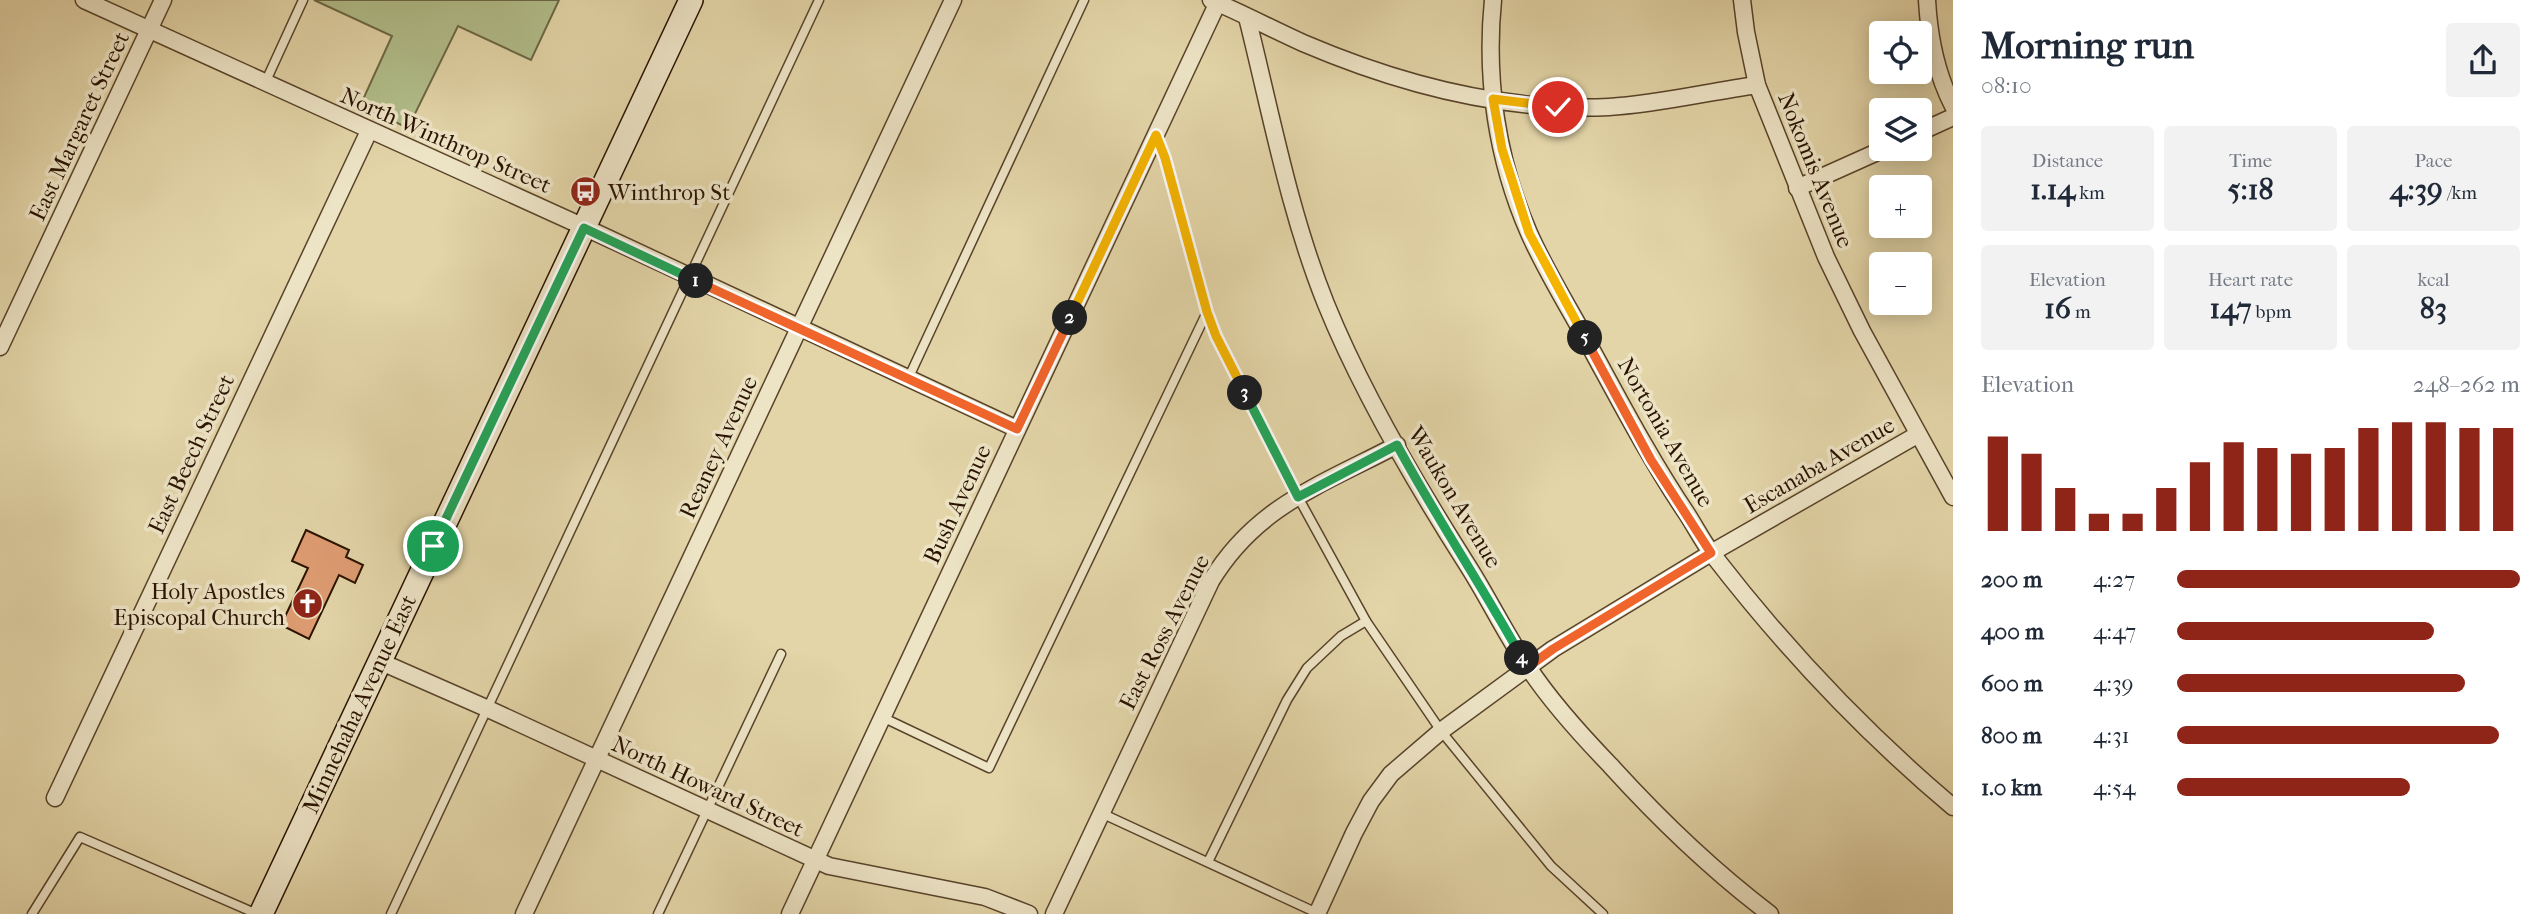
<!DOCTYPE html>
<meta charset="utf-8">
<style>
:root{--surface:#fff;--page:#f2f2f3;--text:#1f2937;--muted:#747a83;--accent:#8f2418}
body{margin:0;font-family:"IM FELL French Canon",serif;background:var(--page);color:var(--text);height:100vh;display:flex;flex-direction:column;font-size:26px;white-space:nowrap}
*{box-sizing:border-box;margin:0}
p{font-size:23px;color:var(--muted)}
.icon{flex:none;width:38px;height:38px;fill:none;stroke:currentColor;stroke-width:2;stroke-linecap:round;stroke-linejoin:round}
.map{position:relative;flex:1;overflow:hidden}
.sheet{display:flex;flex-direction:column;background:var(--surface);width:595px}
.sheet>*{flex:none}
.controls{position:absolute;left:1869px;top:21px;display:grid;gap:14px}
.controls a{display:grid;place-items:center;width:63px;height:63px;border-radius:7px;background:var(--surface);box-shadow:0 4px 18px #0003;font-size:35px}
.pin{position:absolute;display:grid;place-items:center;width:60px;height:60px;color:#fff;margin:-30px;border:4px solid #fff;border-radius:50%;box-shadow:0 2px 7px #0007}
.km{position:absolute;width:35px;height:35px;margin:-18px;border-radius:50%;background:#222;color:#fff;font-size:19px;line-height:35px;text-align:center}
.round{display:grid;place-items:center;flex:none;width:74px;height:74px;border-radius:7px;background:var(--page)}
.overview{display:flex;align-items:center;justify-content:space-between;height:119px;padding:0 28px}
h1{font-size:38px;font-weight:700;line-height:52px}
.metrics{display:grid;grid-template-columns:repeat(3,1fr);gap:10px;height:119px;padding:7px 28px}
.metrics div{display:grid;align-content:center;border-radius:7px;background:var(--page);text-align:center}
.metrics b{font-size:30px;font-weight:700}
.metrics small{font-size:19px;font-weight:400}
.metrics p{font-size:19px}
.chart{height:196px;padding:14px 28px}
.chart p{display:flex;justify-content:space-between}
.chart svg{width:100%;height:126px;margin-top:7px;stroke:var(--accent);stroke-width:6}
ul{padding:0 28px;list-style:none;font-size:23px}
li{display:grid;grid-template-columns:112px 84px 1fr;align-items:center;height:52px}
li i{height:18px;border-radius:9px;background:var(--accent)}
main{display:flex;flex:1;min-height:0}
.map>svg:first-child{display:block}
.green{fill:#b1be8a;stroke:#6d6845;stroke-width:2}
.building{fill:#df9c72;stroke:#291200;stroke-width:2}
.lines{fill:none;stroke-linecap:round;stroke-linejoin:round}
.service-casing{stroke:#58432a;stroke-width:11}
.minor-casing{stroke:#58432a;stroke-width:19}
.secondary-casing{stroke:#291200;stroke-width:26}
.service{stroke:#ede4c6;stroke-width:8}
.minor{stroke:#ede4c6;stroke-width:16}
.secondary{stroke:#ede4c6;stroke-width:23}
.split-1-casing{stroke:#fff;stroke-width:14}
.split-2-casing{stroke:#fff;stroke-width:14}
.split-3-casing{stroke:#fff;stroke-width:14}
.split-4-casing{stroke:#fff;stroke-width:14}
.split-5-casing{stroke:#fff;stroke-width:14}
.split-6-casing{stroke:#fff;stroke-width:14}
.split-1{stroke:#22a559;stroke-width:9}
.split-2{stroke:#f0652b;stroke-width:9}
.split-3{stroke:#f5b400;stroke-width:9}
.split-4{stroke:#22a559;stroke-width:9}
.split-5{stroke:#f0652b;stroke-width:9}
.split-6{stroke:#f5b400;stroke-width:9}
.labels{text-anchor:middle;stroke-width:7;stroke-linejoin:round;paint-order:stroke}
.street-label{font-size:23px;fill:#291200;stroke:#ede4c6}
.poi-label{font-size:23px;fill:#291200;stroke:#ede4c6;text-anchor:start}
</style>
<main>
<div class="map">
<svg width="1953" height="914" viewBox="0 0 1953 914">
<rect width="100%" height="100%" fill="#e3d5a8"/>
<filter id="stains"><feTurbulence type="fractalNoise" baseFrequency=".00286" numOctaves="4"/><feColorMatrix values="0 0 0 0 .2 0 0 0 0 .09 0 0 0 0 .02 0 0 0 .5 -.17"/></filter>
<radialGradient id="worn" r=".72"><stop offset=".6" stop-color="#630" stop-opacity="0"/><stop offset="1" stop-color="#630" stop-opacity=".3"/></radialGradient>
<polygon class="green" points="314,0 559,0 531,60 458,26 408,128 360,106 392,36"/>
<polygon class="building" points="306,530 349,550 346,557 363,565 355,583 339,575 309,639 281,625 308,568 292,561"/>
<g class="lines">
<defs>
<g id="service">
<polyline points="265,83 303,0"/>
<polyline points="1157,137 1165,158 1207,312 1216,336 1298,497 1366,621 1441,731 1551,866 1603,914"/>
<polyline points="908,379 1084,0"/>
<polyline points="882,717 989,768 1207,312"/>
<polyline points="1101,813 1317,913"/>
<polyline points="1208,862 1287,700 1307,668 1341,636 1366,621"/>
<polyline points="32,914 80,837 257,914"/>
<polyline points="391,914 819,0"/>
<polyline points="658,914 781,654"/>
</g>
<g id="minor">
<polyline points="84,0 584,227 1017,429"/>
<path d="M1211 0C1242 13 1272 29 1303 43 1399 84 1503 112 1609 107 1659 104 1707 92 1757 85"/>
<path d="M1493 0C1485 79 1497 160 1529 233 1547 274 1573 314 1594 354 1624 409 1652 462 1687 514 1696 528 1703 542 1713 555 1784 647 1864 732 1953 807"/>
<polyline points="1742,0 1746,32 1757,85 1826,257 1862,331 1953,497"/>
<path d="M1927 0C1929 37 1936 73 1953 106"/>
<path d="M1247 17C1271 113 1289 212 1326 304 1362 393 1417 486 1468 566 1489 599 1506 635 1528 667 1551 702 1581 735 1610 765 1659 819 1712 870 1770 914"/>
<polyline points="1920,132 1953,117"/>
<polyline points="1797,188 1884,149"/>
<polyline points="0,347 163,0"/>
<polyline points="379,661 486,708 829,866 985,897 1029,914"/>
<polyline points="55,798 369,131"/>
<polyline points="524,914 953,0"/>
<polyline points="790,914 1219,0"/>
<path d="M1054 914 1211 581C1256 506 1323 484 1397 445"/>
<polyline points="1317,914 1354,833 1371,801 1391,774 1441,731 1553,649 1711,553 1917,435"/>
</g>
<polyline id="secondary" points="261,914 691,0"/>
</defs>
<use href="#service" class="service-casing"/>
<use href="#minor" class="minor-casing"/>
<use href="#secondary" class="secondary-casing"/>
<use href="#service" class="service"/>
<use href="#minor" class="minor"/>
<use href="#secondary" class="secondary"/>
</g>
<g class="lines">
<defs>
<polyline id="split-1" points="433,546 584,228 696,281"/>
<polyline id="split-2" points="696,281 1017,429 1070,318"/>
<polyline id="split-3" points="1070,318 1156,135 1165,158 1207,312 1216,336 1245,393"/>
<path id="split-4" d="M1245 393 1298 497 1397 445C1436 517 1482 586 1522 658"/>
<polyline id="split-5" points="1522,658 1528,667 1553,649 1711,553 1651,460 1585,338"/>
<polyline id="split-6" points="1558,107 1493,99 1502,149 1529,233 1585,338"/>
</defs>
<use href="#split-1" class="split-1-casing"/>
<use href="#split-2" class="split-2-casing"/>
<use href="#split-3" class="split-3-casing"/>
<use href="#split-4" class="split-4-casing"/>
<use href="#split-5" class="split-5-casing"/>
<use href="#split-6" class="split-6-casing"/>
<use href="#split-1" class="split-1"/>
<use href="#split-2" class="split-2"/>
<use href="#split-3" class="split-3"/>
<use href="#split-4" class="split-4"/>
<use href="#split-5" class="split-5"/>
<use href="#split-6" class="split-6"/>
</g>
<defs>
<symbol id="bus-disc" viewBox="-11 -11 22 22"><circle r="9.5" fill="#8f2418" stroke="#ede4c6"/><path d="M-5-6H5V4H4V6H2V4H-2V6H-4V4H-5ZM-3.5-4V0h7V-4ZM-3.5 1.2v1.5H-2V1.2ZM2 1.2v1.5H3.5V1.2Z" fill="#fff"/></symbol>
<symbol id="church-disc" viewBox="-11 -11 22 22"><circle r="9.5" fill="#8f2418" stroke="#ede4c6"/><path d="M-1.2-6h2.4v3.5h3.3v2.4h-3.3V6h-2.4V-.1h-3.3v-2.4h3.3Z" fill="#fff"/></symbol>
</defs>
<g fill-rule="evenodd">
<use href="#bus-disc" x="568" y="174" width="35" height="35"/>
<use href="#church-disc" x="290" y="586" width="35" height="35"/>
</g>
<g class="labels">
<g class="street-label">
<text transform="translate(79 126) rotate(-65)" y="8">East Margaret Street</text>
<text transform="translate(446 140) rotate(24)" y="8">North Winthrop Street</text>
<text transform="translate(1816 170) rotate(68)" y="8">Nokomis Avenue</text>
<text transform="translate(1666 432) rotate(60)" y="8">Nortonia Avenue</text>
<text transform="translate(718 447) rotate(-65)" y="8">Reaney Avenue</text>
<text transform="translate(191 454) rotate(-65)" y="8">East Beech Street</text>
<text transform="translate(1819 465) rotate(-30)" y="8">Escanaba Avenue</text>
<text transform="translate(1455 497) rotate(59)" y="8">Waukon Avenue</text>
<text transform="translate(957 504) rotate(-65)" y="8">Bush Avenue</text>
<text transform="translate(1164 632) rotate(-63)" y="8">East Ross Avenue</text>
<text transform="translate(359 704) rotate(-65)" y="8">Minnehaha Avenue East</text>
<text transform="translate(708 786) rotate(25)" y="8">North Howard Street</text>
</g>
<g class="poi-label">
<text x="608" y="200">Winthrop St</text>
<text x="285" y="599" text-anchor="end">Holy Apostles<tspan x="285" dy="26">Episcopal Church</tspan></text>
</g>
</g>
<rect width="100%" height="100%" filter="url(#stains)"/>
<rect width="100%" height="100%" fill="url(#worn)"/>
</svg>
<div class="controls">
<a><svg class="icon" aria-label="locate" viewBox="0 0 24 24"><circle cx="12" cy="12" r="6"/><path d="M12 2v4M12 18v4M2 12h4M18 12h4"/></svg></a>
<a><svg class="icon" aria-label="layers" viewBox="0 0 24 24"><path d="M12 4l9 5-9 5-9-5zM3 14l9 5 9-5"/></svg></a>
<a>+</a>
<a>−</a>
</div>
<div class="pin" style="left:433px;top:546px;background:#1e9e55"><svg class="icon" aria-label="arrive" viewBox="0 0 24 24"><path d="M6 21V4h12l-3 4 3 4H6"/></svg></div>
<div class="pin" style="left:1558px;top:107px;background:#d93025"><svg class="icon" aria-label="check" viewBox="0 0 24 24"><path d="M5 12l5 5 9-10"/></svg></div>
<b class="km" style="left:696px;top:281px">1</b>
<b class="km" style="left:1070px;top:318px">2</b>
<b class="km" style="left:1245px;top:393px">3</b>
<b class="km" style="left:1522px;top:658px">4</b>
<b class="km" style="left:1585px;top:338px">5</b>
</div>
<section class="sheet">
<div class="overview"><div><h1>Morning run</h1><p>08:10</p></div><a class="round"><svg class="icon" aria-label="share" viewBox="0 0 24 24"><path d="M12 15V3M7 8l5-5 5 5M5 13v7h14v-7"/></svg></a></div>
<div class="metrics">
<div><p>Distance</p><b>1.14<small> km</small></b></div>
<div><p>Time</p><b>5:18</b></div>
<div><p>Pace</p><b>4:39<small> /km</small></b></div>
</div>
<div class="metrics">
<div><p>Elevation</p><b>16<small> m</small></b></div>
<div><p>Heart rate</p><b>147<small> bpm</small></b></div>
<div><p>kcal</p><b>83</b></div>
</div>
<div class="chart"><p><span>Elevation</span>248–262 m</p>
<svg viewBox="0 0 160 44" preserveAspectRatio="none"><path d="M5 44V11M15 44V17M25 44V29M35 44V38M45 44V38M55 44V29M65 44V20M75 44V13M85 44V15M95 44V17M105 44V15M115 44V8M125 44V6M135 44V6M145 44V8M155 44V8"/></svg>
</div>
<ul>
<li><b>200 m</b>4:27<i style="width:100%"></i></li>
<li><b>400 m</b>4:47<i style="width:75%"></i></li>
<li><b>600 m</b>4:39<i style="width:84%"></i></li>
<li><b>800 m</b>4:31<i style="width:94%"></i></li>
<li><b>1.0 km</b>4:54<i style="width:68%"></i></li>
</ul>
</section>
</main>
